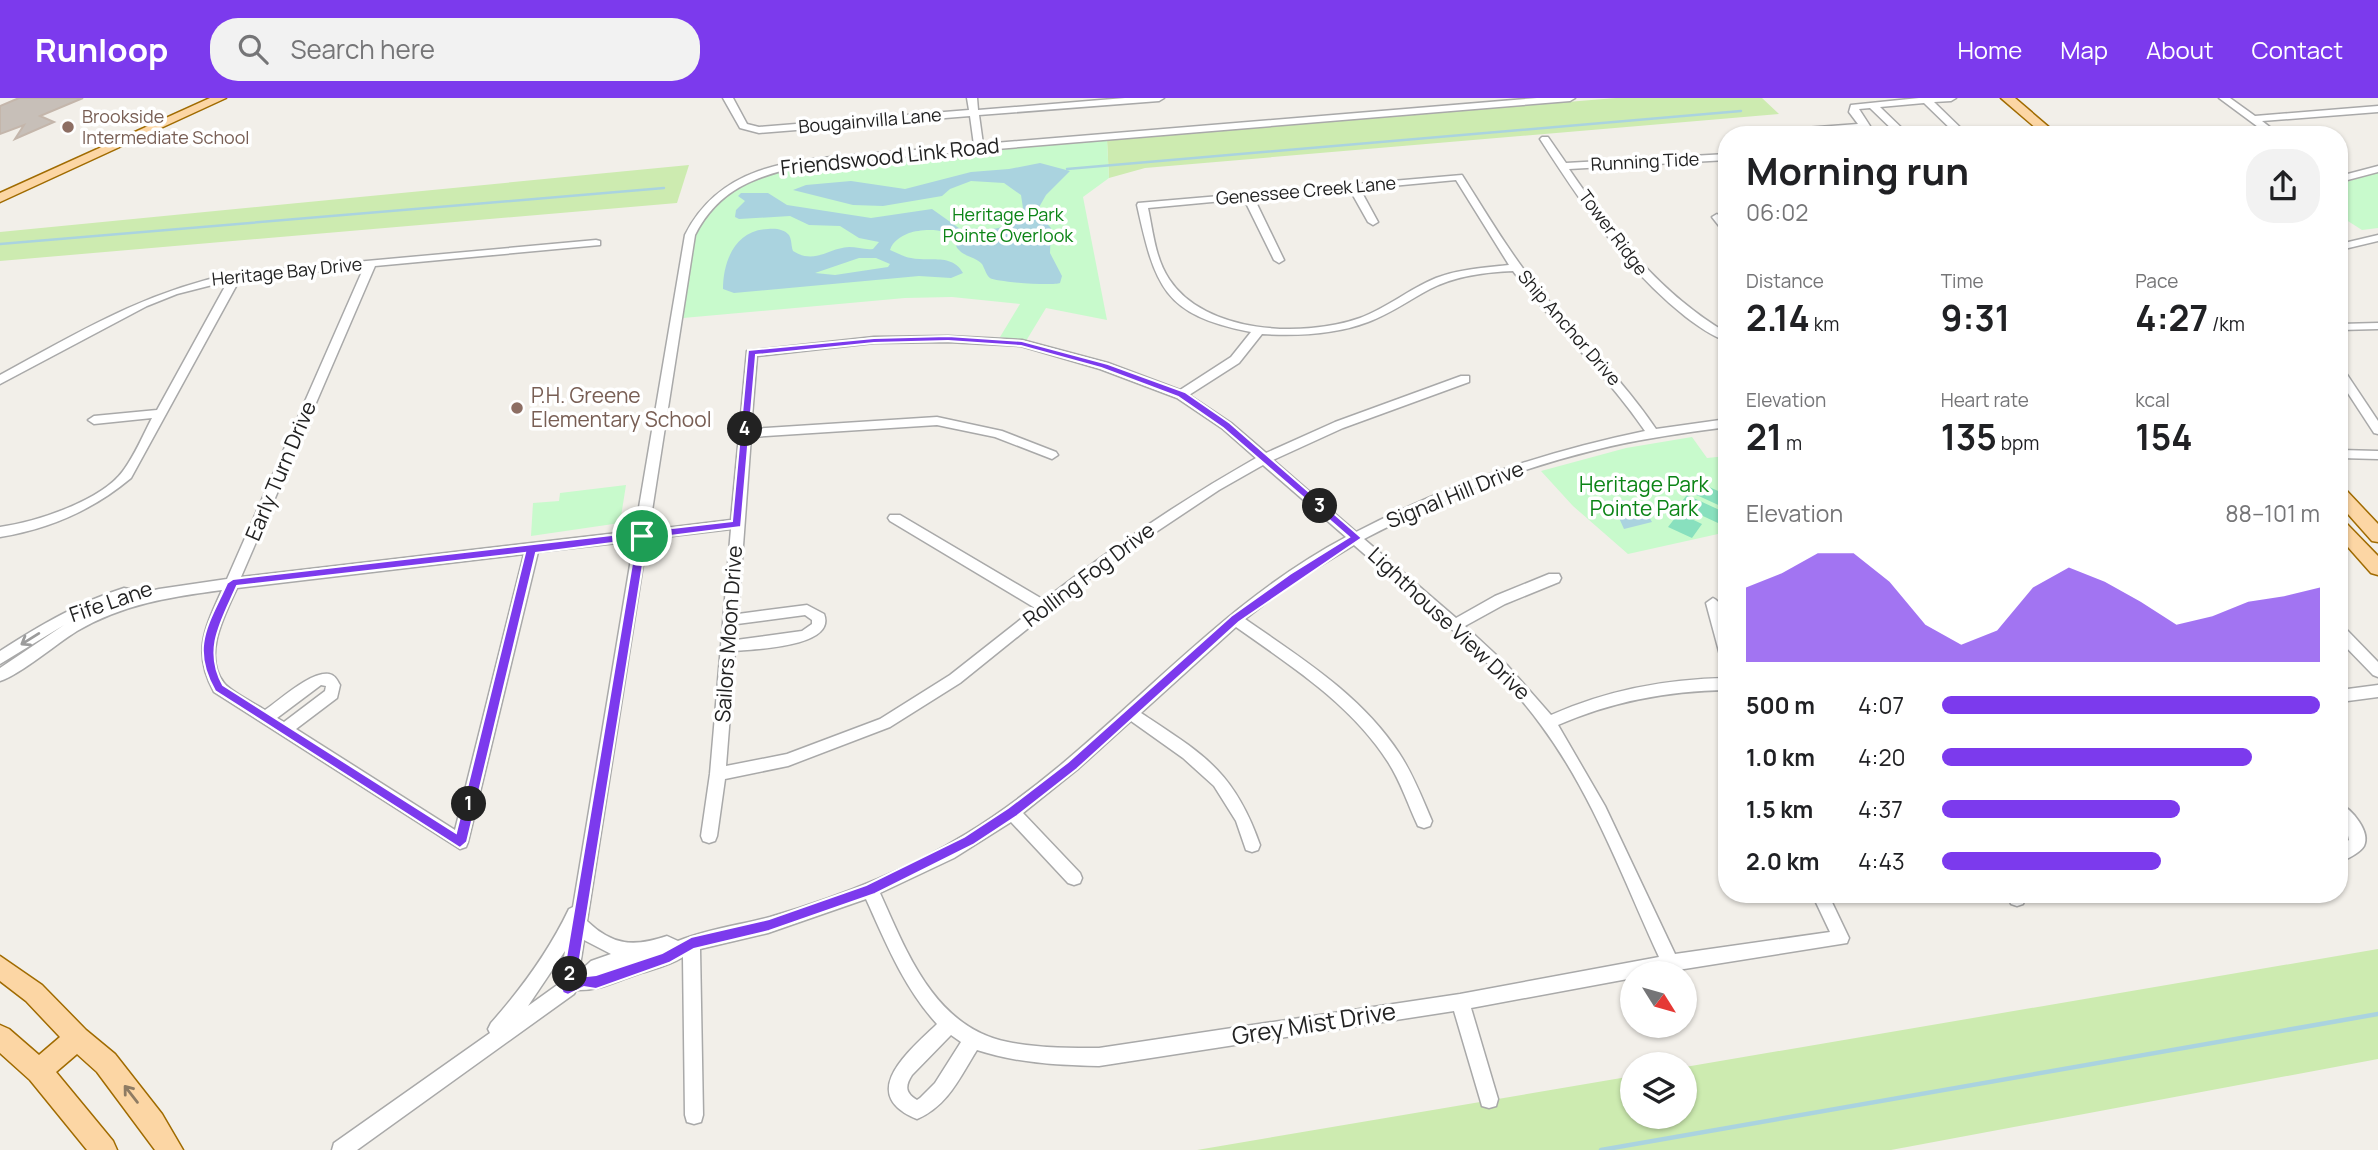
<!DOCTYPE html>
<meta charset="utf-8">
<style>
:root{--surface:#fff;--page:#f2f2f2;--text:#202124;--muted:#757577;--accent:#7c3aed}
body{margin:0;font-family:Manrope,sans-serif;background:var(--page);color:var(--text);height:100vh;display:flex;flex-direction:column;font-size:26px;white-space:nowrap}
*{box-sizing:border-box;margin:0}
p{font-size:23px;color:var(--muted)}
.icon{flex:none;width:38px;height:38px;fill:none;stroke:currentColor;stroke-width:2;stroke-linecap:round;stroke-linejoin:round}
.map{position:relative;flex:1;overflow:hidden}
.panel{position:absolute;left:1718px;top:28px;width:630px;height:777px;display:flex;flex-direction:column;background:var(--surface);border-radius:28px;box-shadow:0 2px 5px #0004}
.panel>*{flex:none}
.needle{width:46px;rotate:127deg}
.controls{position:absolute;left:1620px;top:863px;display:grid;gap:14px}
.controls a{display:grid;place-items:center;width:77px;height:77px;border-radius:50%;background:var(--surface);box-shadow:0 2px 5px #0004;font-size:35px}
.pin{position:absolute;display:grid;place-items:center;width:60px;height:60px;color:#fff;margin:-30px;border:4px solid #fff;border-radius:50%;box-shadow:0 2px 7px #0007}
.km{position:absolute;width:35px;height:35px;margin:-18px;border-radius:50%;background:#222;color:#fff;font-size:19px;line-height:35px;text-align:center}
.round{display:grid;place-items:center;flex:none;width:74px;height:74px;border-radius:28px;background:var(--page)}
.headline{display:flex;align-items:center;justify-content:space-between;height:119px;padding:0 28px}
h1{font-size:38px;font-weight:700;line-height:52px}
.stats{display:grid;grid-template-columns:repeat(3,1fr);gap:10px;height:119px;padding:7px 28px}
.stats div{display:grid;align-content:center}
.stats b{font-size:35px;font-weight:700}
.stats small{font-size:19px;font-weight:400}
.stats p{font-size:19px}
.chart{height:196px;padding:14px 28px}
.chart p{display:flex;justify-content:space-between}
.chart svg{width:100%;height:126px;margin-top:7px;fill:var(--accent);opacity:.7}
ul{padding:0 28px;list-style:none;font-size:23px}
li{display:grid;grid-template-columns:112px 84px 1fr;align-items:center;height:52px}
li i{height:18px;border-radius:9px;background:var(--accent)}
header{display:flex;align-items:center;gap:42px;box-sizing:border-box;height:98px;padding:0 35px;background:var(--accent);color:#fff}
header strong{font-size:33px}
nav{display:flex;gap:38px;margin-inline-start:auto;font-size:24px}
.search{width:490px;height:63px;background:var(--page);display:flex;align-items:center;gap:18px;box-sizing:border-box;padding:0 24px;border-radius:28px;color:var(--muted);font-size:26px}
.map>svg:first-child{display:block}
.grass{fill:#cdebb0}
.park{fill:#c8facc}
.pitch{fill:#88e0be}
.water{fill:#aad3df;fill-rule:evenodd}
.lines{fill:none;stroke-linecap:round;stroke-linejoin:round}
.stream-far1{stroke:#aad3df;stroke-width:2.5}
.stream{stroke:#aad3df;stroke-width:4.5}
.building{fill:#c7bfb8;stroke:#c4b6ab;stroke-width:2}
.minor-casing{stroke:#a9a9a9;stroke-width:3}
.major-casing{stroke:#a06b00;stroke-width:3}
.minor{fill:#fff;fill-rule:evenodd}
.major{fill:#fcd6a4;fill-rule:evenodd}
.oneway{stroke:#9c9c9c}
.oneway2{stroke:#8f7c63}
.route{fill:#7c3aed;stroke:#fff;stroke-width:2;fill-rule:evenodd}
.education-dot{fill:#8d6e63;stroke:#fff;stroke-width:2.5}
.labels{text-anchor:middle;stroke-width:7;stroke-linejoin:round;paint-order:stroke}
.far-education-label{font-size:18px;fill:#785e54;stroke:#fff;text-anchor:start}
.far-street-label{font-size:18px;fill:#222;stroke:#fff}
.far-park-label{font-size:18px;fill:#0c8416;stroke:#fff}
.street-label{font-size:21px;fill:#222;stroke:#fff}
.education-label{font-size:21px;fill:#785e54;stroke:#fff;text-anchor:start}
.park-label{font-size:21px;fill:#0c8416;stroke:#fff}
.near-street-label{font-size:24px;fill:#222;stroke:#fff}
</style>
<header>
<strong>Runloop</strong>
<div class="search"><svg class="icon" aria-label="search" viewBox="0 0 24 24"><circle cx="10" cy="10" r="6"/><path d="M15 15l6 6"/></svg>Search here</div>
<nav><a>Home</a><a>Map</a><a>About</a><a>Contact</a></nav>
</header>
<div class="map">
<svg width="2378" height="1052" viewBox="0 0 2378 1052">
<rect width="100%" height="100%" fill="#f2efe9"/>
<g class="grass">
<polygon points="1616,0 1762,0 1779,16 1145,70 1109,80 1107,42"/>
<polygon points="689,67 677,105 0,163 0,134"/>
<polygon points="2378,851 2378,961 1891,1052 1197,1052 1633,978 1633,1018 1685,1018 1685,969"/>
</g>
<g class="park">
<path d="M1107 42 1109 80 1083 99 1107 222 1046 210 1026 243 1000 239 1020 206 952 199 905 200 683 220C687 198 690 148 698 130 715 90 766 73 805 67Z"/>
<polygon points="2378,74 2378,130 2362,132 2340,118 2340,86"/>
<polygon points="1692,339 1707,360 1727,358 1727,434 1628,456 1573,408 1541,373 1626,350"/>
<polygon points="626,387 620,425 531,438 533,405 559,403 560,395"/>
</g>
<g class="pitch">
<polygon points="1698,384 1727,397 1727,411 1690,394"/>
<polygon points="1687,397 1726,415 1718,425 1679,407"/>
<polygon points="1679,415 1702,426 1692,440 1668,429"/>
</g>
<g class="water">
<path d="M1040 65 1070 73 1046 97 1038 111 1040 118 1051 130 1050 155 1062 178 1060 185C1052 188 996 184 990 180 986 177 985 171 982 166 976 159 965 159 959 152 954 147 958 148 955 142 948 129 921 131 909 135 900 139 893 143 890 152 897 155 904 159 911 160 930 164 952 155 963 175L951 180 919 178 734 195 723 191C723 162 736 132 768 131 775 130 784 131 789 137 792 142 791 148 793 153 815 167 828 150 849 149 857 149 865 152 873 151L879 144 859 140 840 128 809 127 790 118 739 121 735 119 736 112 745 103 738 98 741 95H768L787 107 871 120 932 111 963 133C972 128 987 133 998 130 1009 128 1015 120 1024 117L1021 97 1004 85 971 83 950 91 942 98 883 108 853 107 793 92 806 87 851 83 905 91 971 74 1009 71ZM859 160H876L890 166 888 169 835 177 815 175Z"/>
<path d="M1624 402C1630 414 1634 418 1648 417L1652 424 1624 431 1615 411H1611L1607 403Z"/>
</g>
<g class="lines">
<g class="stream-far1">
<polyline points="1067,71 1741,13"/>
<polyline points="0,146 664,90"/>
</g>
<polyline class="stream" points="1601,1052 2378,916"/>
</g>
<polygon class="building" points="19,0 83,0 40,18 54,24 15,41 24,27 0,36 0,8"/>
<g class="lines">
<defs>
<g id="minor">
<path d="M723 0H733L747 26 759 29 969 12 967 0H977L978 12 1125 0H1164L1159 3 979 17 983 46 1537 0H1575L1570 3 805 67C757 78 719 90 695 137L649 432 731 422 747 253 874 239 948 238 1022 242 1108 265 1180 292 1231 259 1251 234C1163 217 1155 188 1137 107L1138 105 1462 77C1488 118 1512 159 1543 196 1581 242 1623 282 1656 331L1727 321V329C1683 335 1638 341 1595 352 1514 372 1438 402 1364 441L1456 520 1495 498 1549 476H1559L1561 480 1559 484 1505 506 1465 528 1507 567 1551 617C1608 592 1665 581 1727 580V592C1667 593 1613 603 1558 627L1605 708 1675 856 1830 834 1812 796H1828L1849 840 1847 845 1659 875H1633V880L1471 910 1498 1001 1496 1008 1489 1010 1482 1008 1480 1001 1454 913 1099 968C1056 967 1017 965 977 952 960 979 948 1008 917 1021 856 996 909 953 937 926 904 890 886 845 866 801L768 835 700 851 703 1017 701 1024 694 1026 687 1024 685 1017 683 859C667 869 652 871 635 877 614 884 598 893 576 892L574 896 357 1052H332L334 1045 490 935 488 931 491 925C522 890 549 853 569 811L573 809 634 443 538 454 468 744 466 749 460 751 214 594C192 554 205 530 222 492 170 499 123 506 77 533 56 546 21 576 0 583V570L64 527 0 566V553C39 528 79 504 124 490L129 491 131 495 129 498 159 491 227 481 364 169 240 181 131 380C93 412 49 431 0 439V429C36 424 101 403 123 373 135 357 143 337 152 320L94 326 88 322 94 318 157 312 228 183 177 196 147 208 0 286V277C79 234 146 193 236 175L596 142 600 143V147L375 168 241 479 635 433 685 137C721 65 795 62 866 56 902 53 938 50 974 47L970 18 759 35 740 30ZM1456 82 1509 167C1484 170 1459 171 1436 180 1409 191 1387 210 1360 220 1303 240 1205 236 1169 181 1155 160 1153 133 1148 110L1244 101 1274 162 1279 165 1284 162 1254 100 1350 92 1368 124 1373 127 1378 124 1360 91ZM1513 173C1555 229 1606 276 1645 333 1544 354 1448 386 1356 434L1273 362 1343 330 1469 284V278H1461L1335 324 1266 355 1231 325 1189 297 1239 265 1262 236C1297 238 1334 237 1368 224 1390 216 1409 202 1430 191 1455 178 1486 174 1513 173ZM948 244 1021 248 1100 271 1177 300 1223 331 1256 360C1182 402 1111 450 1044 502L900 417H890L888 420 890 423 1035 510 950 577 880 621 787 656 726 668 735 553C755 551 837 549 824 516L807 507 738 516 751 339 937 327 995 339 1052 361 1058 357 1056 354 1002 333 937 319 751 331 757 258 874 245ZM1263 367 1346 439C1202 515 1104 652 966 736 906 773 838 799 770 819 740 827 708 831 678 843L667 838C634 849 613 848 587 823L647 441 731 431 710 676 701 738 703 743 709 745 715 743 717 738 725 681 788 668 890 629 960 585 1108 466 1219 392ZM1354 447C1418 503 1490 557 1541 627 1593 697 1623 781 1659 859L1460 896 1099 950C1068 950 1038 950 1008 944 935 930 907 855 880 795L954 760 1011 724 1068 785 1074 787 1080 785 1082 780 1080 775 1023 715 1079 670 1131 623 1183 660 1214 688 1236 723 1246 752 1252 754 1258 752 1260 747C1234 673 1203 656 1141 615L1236 529C1291 568 1351 606 1388 664 1401 684 1408 707 1418 728L1424 730 1430 728 1432 723C1422 700 1413 676 1399 655 1361 597 1301 560 1245 521L1289 487ZM524 456 455 732 296 631 337 600 340 587C337 582 335 577 329 576 311 573 280 602 265 612 254 605 231 594 224 585 202 558 225 516 237 490ZM805 517 812 522V526L802 533 736 542 737 526ZM321 587 326 588 325 593 284 624 277 620ZM584 842 611 856 591 863 579 874ZM565 853 560 885 528 908ZM951 937 961 944 935 985 920 1000 917 1002C905 995 905 988 912 977Z"/>
<polygon points="1919,0 1956,0 1951,3 1934,4 1968,37 1957,37 1924,5 1880,9 1909,37 1898,37 1870,10 1859,11 1870,28 1868,30 1835,33 1839,37 1828,37 1826,34 1803,37 1800,33 1805,30 1858,26 1849,14 1851,7"/>
<polygon points="2219,0 2230,0 2255,18 2378,8 2378,14 2262,23 2280,37 2269,37"/>
<path d="M1542 39H1548L1566 65 1727 56V62L1569 71C1613 135 1659 195 1727 235V243C1713 239 1698 228 1686 219 1625 171 1582 106 1540 41Z"/>
<polygon points="2378,68 2378,74 2340,84 2340,78"/>
<polygon points="1717,116 1727,125 1727,134 1723,133 1712,119"/>
<polygon points="2378,137 2378,143 2340,152 2340,146"/>
<polygon points="2378,225 2378,231 2340,232 2340,226"/>
<polygon points="2340,271 2344,272 2378,323 2378,336 2374,335 2340,283"/>
<polygon points="2340,352 2378,353 2378,361 2340,360"/>
<path d="M1713 500C1729 507 1728 547 1727 563L1722 561 1720 557 1706 505Z"/>
<polygon points="2340,529 2345,530 2378,564 2378,579 2373,577 2340,543"/>
<polygon points="2378,587 2378,599 2340,604 2340,592"/>
<path d="M2340 706C2352 711 2371 734 2364 748 2360 755 2347 761 2340 764V748L2349 742 2347 733 2340 724Z"/>
<polygon points="2011,796 2027,796 2023,806 2017,808 2011,806 2009,801"/>
</g>
<g id="major">
<polygon points="210,0 226,0 0,104 0,95"/>
<polygon points="2001,0 2015,0 2058,37 2044,37"/>
<polygon points="2340,390 2346,392 2378,426 2378,444 2372,443 2340,407"/>
<polygon points="2340,423 2346,425 2378,458 2378,477 2371,475 2340,440"/>
<polygon points="0,858 42,887 86,932 115,956 162,1016 183,1052 155,1052 97,974 77,956 56,974 113,1043 117,1052 87,1052 30,982 0,955 0,927 9,931 39,957 60,939 26,903 0,883"/>
</g>
</defs>
<use href="#minor" class="minor-casing"/>
<use href="#major" class="major-casing"/>
<use href="#minor" class="minor"/>
<use href="#major" class="major"/>
</g>
<defs><path id="oneway-shaft" d="M-6 0H5M1.5-3L5.5 0L1.5 3" fill="none" stroke-width="1.6" stroke-linecap="round" stroke-linejoin="round" transform="scale(1.75)"/></defs>
<use class="oneway" href="#oneway-shaft" transform="translate(30 541) rotate(148)"/>
<use class="oneway2" href="#oneway-shaft" transform="translate(131 996) rotate(-128)"/>
<path class="route" d="M948 238 1022 243 1108 266 1185 294 1230 325 1362 440 1239 524 1077 671 1017 718 973 747 875 796 769 833 694 851 669 865 596 891 584 889 568 897 563 895 561 890 636 442 536 455 467 744 460 750 215 593C190 549 208 527 227 485L233 481 732 423 748 252 874 240ZM948 243 1021 248 1101 270 1178 299 1223 330 1349 439 1290 476 1231 518 1068 664 1008 710 964 739 866 787 769 821 691 839 662 855 596 877 577 879 647 441 741 429 756 257 874 245ZM525 455 456 735 223 587C203 551 222 522 237 488Z"/>
<g class="education-dot">
<circle cx="68" cy="29" r="7"/>
<circle cx="517" cy="310" r="7"/>
</g>
<g class="labels">
<g class="far-education-label">
<text x="82" y="25">Brookside<tspan x="82" dy="21">Intermediate School</tspan></text>
</g>
<g class="far-street-label">
<text transform="translate(870 23) rotate(-5)" y="6">Bougainvilla Lane</text>
<text transform="translate(1645 64) rotate(-3)" y="6">Running Tide</text>
<text transform="translate(1306 93) rotate(-5)" y="6">Genessee Creek Lane</text>
<text transform="translate(1613 135) rotate(53)" y="6">Tower Ridge</text>
<text transform="translate(287 174) rotate(-6)" y="6">Heritage Bay Drive</text>
<text transform="translate(1569 230) rotate(49)" y="6">Ship Anchor Drive</text>
</g>
<g class="far-park-label">
<text x="1008" y="123">Heritage Park<tspan x="1008" dy="21">Pointe Overlook</tspan></text>
</g>
<g class="street-label">
<text transform="translate(890 59) rotate(-6)" y="7">Friendswood Link Road</text>
<text transform="translate(281 373) rotate(-67)" y="7">Early Turn Drive</text>
<text transform="translate(1455 397) rotate(-22)" y="7">Signal Hill Drive</text>
<text transform="translate(1089 477) rotate(-37)" y="7">Rolling Fog Drive</text>
<text transform="translate(111 504) rotate(-19)" y="7">Fife Lane</text>
<text transform="translate(1449 526) rotate(43)" y="7">Lighthouse View Drive</text>
<text transform="translate(729 536) rotate(-86)" y="7">Sailors Moon Drive</text>
</g>
<g class="education-label">
<text x="531" y="305">P.H. Greene<tspan x="531" dy="24">Elementary School</tspan></text>
</g>
<g class="park-label">
<text x="1644" y="394">Heritage Park<tspan x="1644" dy="24">Pointe Park</tspan></text>
</g>
<g class="near-street-label">
<text transform="translate(1314 926) rotate(-9)" y="8">Grey Mist Drive</text>
</g>
</g>
</svg>
<div class="controls">
<a><svg class="needle" viewBox="-14 -14 28 28"><path d="M0-13l5 13h-10z" fill="#e53935"/><path d="M0 13l5-13h-10z" fill="#757577"/></svg></a>
<a><svg class="icon" aria-label="layers" viewBox="0 0 24 24"><path d="M12 4l9 5-9 5-9-5zM3 14l9 5 9-5"/></svg></a>
</div>
<div class="pin" style="left:642px;top:438px;background:#1e9e55"><svg class="icon" aria-label="arrive" viewBox="0 0 24 24"><path d="M6 21V4h12l-3 4 3 4H6"/></svg></div>
<b class="km" style="left:469px;top:706px">1</b>
<b class="km" style="left:570px;top:876px">2</b>
<b class="km" style="left:1320px;top:408px">3</b>
<b class="km" style="left:745px;top:331px">4</b>
<section class="panel">
<div class="headline"><div><h1>Morning run</h1><p>06:02</p></div><a class="round"><svg class="icon" aria-label="share" viewBox="0 0 24 24"><path d="M12 15V3M7 8l5-5 5 5M5 13v7h14v-7"/></svg></a></div>
<div class="stats">
<div><p>Distance</p><b>2.14<small> km</small></b></div>
<div><p>Time</p><b>9:31</b></div>
<div><p>Pace</p><b>4:27<small> /km</small></b></div>
</div>
<div class="stats">
<div><p>Elevation</p><b>21<small> m</small></b></div>
<div><p>Heart rate</p><b>135<small> bpm</small></b></div>
<div><p>kcal</p><b>154</b></div>
</div>
<div class="chart"><p><span>Elevation</span>88–101 m</p>
<svg viewBox="0 0 160 44" preserveAspectRatio="none"><path d="M0 44V18L10 13L20 6L30 6L40 16L50 31L60 38L70 33L80 18L90 11L100 16L110 23L120 31L130 28L140 23L150 21L160 18V44z"/></svg>
</div>
<ul>
<li><b>500 m</b>4:07<i style="width:100%"></i></li>
<li><b>1.0 km</b>4:20<i style="width:82%"></i></li>
<li><b>1.5 km</b>4:37<i style="width:63%"></i></li>
<li><b>2.0 km</b>4:43<i style="width:58%"></i></li>
</ul>
</section>
</div>
